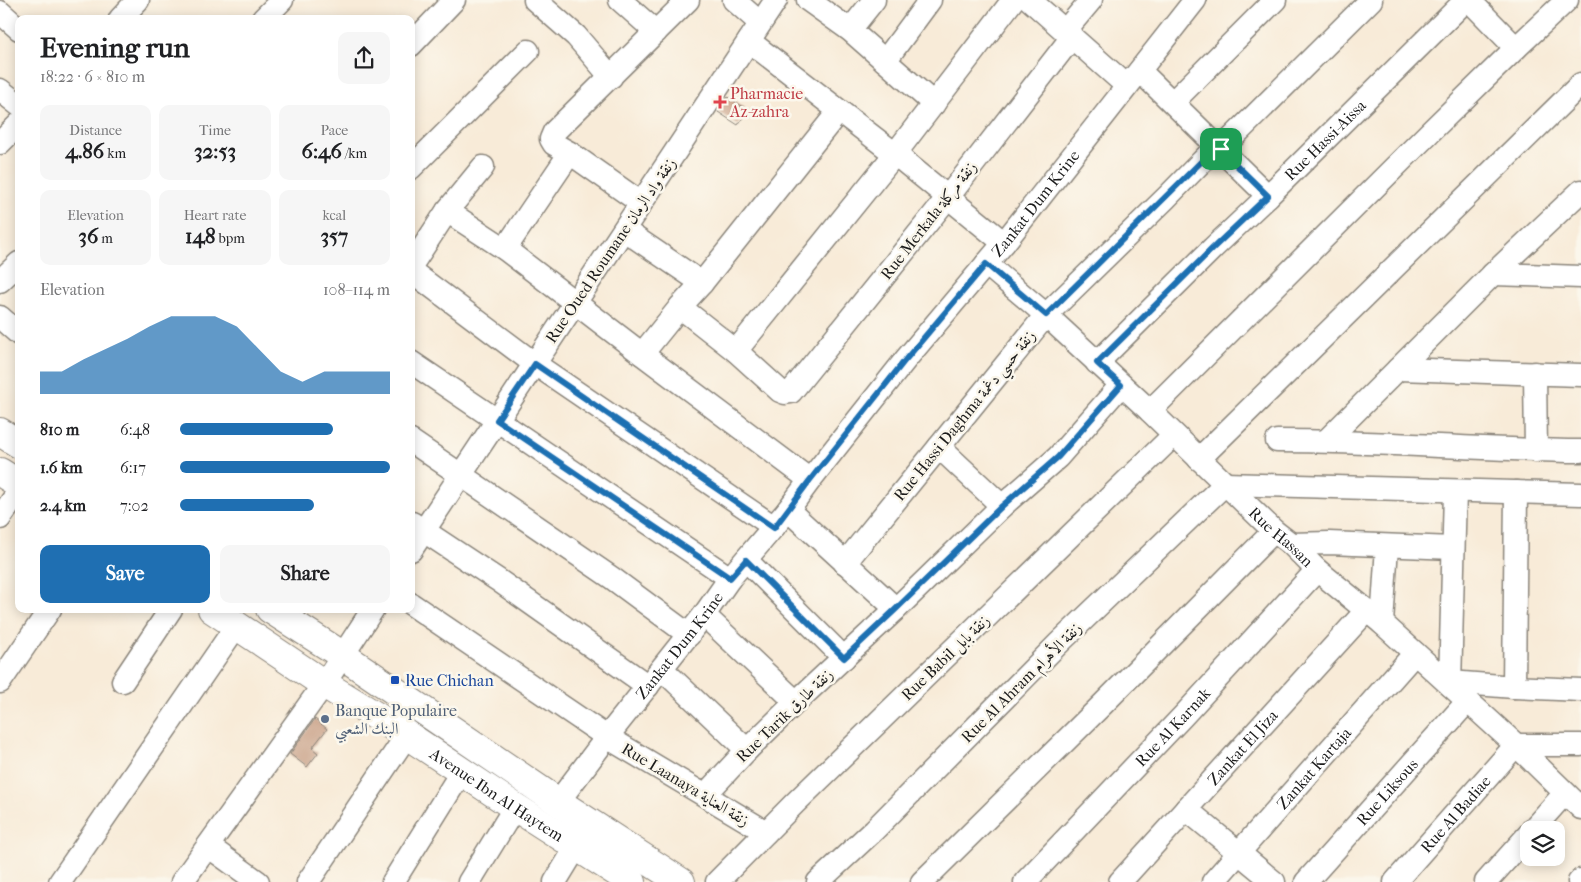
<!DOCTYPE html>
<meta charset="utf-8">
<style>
:root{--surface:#fff;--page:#f6f6f6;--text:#202124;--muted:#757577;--accent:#1f6fb2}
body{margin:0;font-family:"IM FELL French Canon",Amiri,serif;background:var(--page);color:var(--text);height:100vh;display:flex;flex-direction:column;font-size:19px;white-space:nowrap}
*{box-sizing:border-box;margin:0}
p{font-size:16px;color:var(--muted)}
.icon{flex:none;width:28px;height:28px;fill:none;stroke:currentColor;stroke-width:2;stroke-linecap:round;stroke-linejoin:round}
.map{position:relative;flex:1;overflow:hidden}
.panel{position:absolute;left:15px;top:15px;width:400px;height:598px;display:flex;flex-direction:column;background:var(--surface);border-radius:10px;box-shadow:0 2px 12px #0003}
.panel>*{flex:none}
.buttons{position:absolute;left:1520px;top:821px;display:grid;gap:10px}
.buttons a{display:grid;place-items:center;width:45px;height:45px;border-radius:10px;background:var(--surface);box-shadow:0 2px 12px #0003;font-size:25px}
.pin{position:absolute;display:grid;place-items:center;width:42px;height:42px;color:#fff;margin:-21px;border-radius:10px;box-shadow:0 2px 8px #0006}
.round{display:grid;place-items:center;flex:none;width:52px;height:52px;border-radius:10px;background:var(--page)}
.overview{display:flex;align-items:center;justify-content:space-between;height:85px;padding:0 25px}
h1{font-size:28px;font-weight:800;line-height:38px}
.metrics{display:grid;grid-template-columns:repeat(3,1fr);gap:8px;height:85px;padding:5px 25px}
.metrics div{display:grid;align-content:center;border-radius:10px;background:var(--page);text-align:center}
.metrics b{font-size:21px;font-weight:800}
.metrics small{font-size:14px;font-weight:400}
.metrics p{font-size:14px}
.chart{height:140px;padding:10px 25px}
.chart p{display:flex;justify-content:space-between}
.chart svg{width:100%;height:90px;margin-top:5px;fill:var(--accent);opacity:.7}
.action{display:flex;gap:10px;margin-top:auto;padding:10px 25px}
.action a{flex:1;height:58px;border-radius:10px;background:var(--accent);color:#fff;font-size:20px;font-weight:800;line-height:58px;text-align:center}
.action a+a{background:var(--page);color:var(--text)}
ul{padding:0 25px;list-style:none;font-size:16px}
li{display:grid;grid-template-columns:80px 60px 1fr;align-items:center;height:38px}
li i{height:12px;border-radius:6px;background:var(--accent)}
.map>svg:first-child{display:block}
.building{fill:#c79e84}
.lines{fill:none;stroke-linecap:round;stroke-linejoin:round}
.minor-casing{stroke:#8a847a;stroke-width:25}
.major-casing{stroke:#8a847a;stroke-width:30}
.minor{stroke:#fff;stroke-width:22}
.major{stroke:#fff;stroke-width:28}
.route-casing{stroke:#fff;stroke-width:10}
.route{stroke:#1f6fb2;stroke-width:6}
.health-dot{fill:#e0444e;stroke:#fbf7ec;stroke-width:2}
.transit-dot{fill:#1a4fb4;stroke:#fbf7ec;stroke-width:2}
.service-dot{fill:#5c6f8a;stroke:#fbf7ec;stroke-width:2}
.labels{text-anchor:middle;stroke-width:5;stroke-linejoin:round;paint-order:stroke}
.health-label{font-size:16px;fill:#be3a42;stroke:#fbf7ec;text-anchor:start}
.street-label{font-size:16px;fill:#1c1c1c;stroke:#fbf7ec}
.transit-label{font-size:16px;fill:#164399;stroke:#fbf7ec;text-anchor:start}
.service-label{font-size:16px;fill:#4e5e75;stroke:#fbf7ec;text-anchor:start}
</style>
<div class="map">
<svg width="1581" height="882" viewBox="0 0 1581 882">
<rect width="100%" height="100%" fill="#fbf7ec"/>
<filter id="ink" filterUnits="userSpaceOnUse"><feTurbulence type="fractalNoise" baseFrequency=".02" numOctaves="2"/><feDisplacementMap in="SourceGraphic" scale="10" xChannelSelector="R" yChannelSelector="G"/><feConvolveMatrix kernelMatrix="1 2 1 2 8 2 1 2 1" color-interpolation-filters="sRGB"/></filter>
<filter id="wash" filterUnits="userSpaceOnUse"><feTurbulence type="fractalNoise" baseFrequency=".0096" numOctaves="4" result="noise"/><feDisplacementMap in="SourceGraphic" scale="20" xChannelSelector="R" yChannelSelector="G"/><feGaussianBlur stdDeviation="1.12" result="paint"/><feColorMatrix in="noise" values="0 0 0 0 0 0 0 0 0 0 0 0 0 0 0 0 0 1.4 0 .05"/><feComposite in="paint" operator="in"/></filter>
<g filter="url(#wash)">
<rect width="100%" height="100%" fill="#f8ebd8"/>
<g id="blocks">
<g class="building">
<polygon points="728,97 748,110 738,125 718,112"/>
<polygon points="315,719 327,729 312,748 318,753 307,767 290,754"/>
</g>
</g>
</g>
<g filter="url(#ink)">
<use href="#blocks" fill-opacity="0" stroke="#8a847a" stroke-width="1"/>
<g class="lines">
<defs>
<g id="minor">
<polyline points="535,0 576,36 611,77"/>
<polyline points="620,0 656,32"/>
<polyline points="734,0 760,23"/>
<polyline points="808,0 850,30 934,104"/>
<polyline points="1030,0 1127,86"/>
<polyline points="1469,0 1516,48"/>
<polyline points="0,12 19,29"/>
<polyline points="120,19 138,0"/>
<polyline points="263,19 282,0"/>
<polyline points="850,30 874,0"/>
<polyline points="1065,31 1091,0"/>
<polyline points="749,41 895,154 1004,243"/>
<polyline points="411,45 454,0"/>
<polyline points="885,61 930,0"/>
<polyline points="1140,71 1268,196"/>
<polyline points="0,90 19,105"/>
<polyline points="1173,102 1275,0"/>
<polyline points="0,143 19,124"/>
<polyline points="1221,149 1371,0"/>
<polyline points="411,168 528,51"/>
<polyline points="641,203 570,153 554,144 551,139 554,132 688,0"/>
<polyline points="447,211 505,249 642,354 810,480"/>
<polyline points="624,230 702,283"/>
<polyline points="505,249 570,153"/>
<path id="s1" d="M986 264 1046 315 1150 411 1274 531 1291 544 1317 570 1382 623 1516 745 1581 808"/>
<polyline points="411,266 447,211 483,167"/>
<polyline points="411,271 535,364 774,527"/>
<polyline points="1493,274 1581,277"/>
<polyline points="0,281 19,263"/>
<polyline points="680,307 736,351 780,391 785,393 791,392 948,197 1072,37"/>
<polyline points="0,317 19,334"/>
<polyline points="736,351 895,154 1013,0"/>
<polyline points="642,354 680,307 702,283 839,111"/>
<polyline points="411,362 730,578"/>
<path id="s2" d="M1097 363 1213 248 1268 196 1466 0"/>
<polyline points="1398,369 1581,375"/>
<polyline points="1535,373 1536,451"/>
<polyline points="1150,411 1429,133 1516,48 1567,0"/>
<polyline points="411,441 612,578 689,635"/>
<path d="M1277 441C1379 441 1480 450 1581 451"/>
<polyline points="1326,441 1493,274 1581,191"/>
<polyline points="939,447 1002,506"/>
<polyline points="1199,459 1581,84"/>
<polyline points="788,510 896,609"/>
<polyline points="0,518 19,491"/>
<polyline points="412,523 498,580 648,686"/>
<polyline points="1291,544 1329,543 1453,548"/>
<polyline points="411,550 776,0"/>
<polyline points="746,560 844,658"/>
<polyline points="845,563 1046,315 1166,198 1217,146"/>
<polyline points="411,604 607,737 766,832"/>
<polyline points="704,615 796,702"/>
<polyline points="1382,623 1387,546"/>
<polyline points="662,669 747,750"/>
<polyline points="123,681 171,609"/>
<polyline points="0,682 50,609"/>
<polyline points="1450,682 1514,687 1581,690"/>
<polyline points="1450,685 1455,491"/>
<polyline points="1514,687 1516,492"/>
<polyline points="705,795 747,750 796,702 896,609 1002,506 1058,457 1121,385"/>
<path id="s3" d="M558 802 607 737 704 615 730 578 788 510 810 480 906 359 1004 243 1195 0"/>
<polyline points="1186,809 1274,882"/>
<polyline points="1532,830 1565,793"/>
<polyline points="208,846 258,882"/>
<polyline points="60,882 237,625"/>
<polyline points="182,882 324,684 373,609"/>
<polyline points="308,882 407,735"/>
<polyline points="393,882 462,771"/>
<polyline points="469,882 515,807"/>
<polyline points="555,882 577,846"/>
<polyline points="717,882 795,803 1174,435"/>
<polyline points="818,882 874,830 1058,644 1225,484 1581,494"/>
<polyline points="922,882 1103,704 1274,531"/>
<path id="s4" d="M1025 882 1183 716 1317 570"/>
<path id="s5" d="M1120 882 1366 611"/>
<path id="s6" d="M1213 882 1415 653"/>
<path id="s7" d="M1306 882 1467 702"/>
<path id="s8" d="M1395 882 1516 745H1581"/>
<polyline points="1486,882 1529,834"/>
<polyline points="1579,882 1581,880"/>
</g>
<g id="major">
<polyline points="0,432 19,444"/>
<polyline points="0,472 19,484"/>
<path id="s9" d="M212 609 324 684 407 735 515 807 632 882"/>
<polyline points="270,609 342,655 558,802 681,882"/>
</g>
</defs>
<use href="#minor" class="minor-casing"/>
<use href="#major" class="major-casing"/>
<use href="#minor" class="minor"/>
<use href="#major" class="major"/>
</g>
</g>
<g class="lines" filter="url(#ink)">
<defs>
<polygon id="route" points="1217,146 1268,196 1213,248 1097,363 1121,385 1058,457 1002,506 896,609 844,658 746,560 730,578 497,420 535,364 774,528 810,480 906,359 986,264 1046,315"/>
</defs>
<use href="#route" class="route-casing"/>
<use href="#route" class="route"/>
</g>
<path class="health-dot" d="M717.5 94.5h5v5h5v5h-5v5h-5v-5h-5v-5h5z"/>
<rect class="transit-dot" x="390" y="675" width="10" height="10" rx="2.5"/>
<circle class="service-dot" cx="325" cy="719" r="5"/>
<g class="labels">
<g class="health-label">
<text x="730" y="99">Pharmacie<tspan x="730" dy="18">Az-zahra</tspan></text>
</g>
<g class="street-label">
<text dy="6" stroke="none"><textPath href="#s2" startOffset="319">Rue Hassi-Aissa</textPath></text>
<text dy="6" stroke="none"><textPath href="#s3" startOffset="766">Zankat Dum Krine</textPath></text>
<text transform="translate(928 220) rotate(-52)" y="6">Rue Merkala زنقة مركلة</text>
<text transform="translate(610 250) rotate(-56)" y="6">Rue Oued Roumane زنقة واد الرمان</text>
<text transform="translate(964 415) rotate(-51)" y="6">Rue Hassi Daghma زنقة حسي دغمة</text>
<text dy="6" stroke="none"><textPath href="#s1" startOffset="402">Rue Hassan</textPath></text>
<text dy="6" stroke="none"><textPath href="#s3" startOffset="198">Zankat Dum Krine</textPath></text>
<text transform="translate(945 657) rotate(-44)" y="6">Rue Babil زنقة بابل</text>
<text transform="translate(1021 682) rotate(-45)" y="6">Rue Al Ahram زنقة الأهرام</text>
<text transform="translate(784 715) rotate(-44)" y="6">Rue Tarik زنقة طارق</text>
<text dy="6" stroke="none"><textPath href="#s4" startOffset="214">Rue Al Karnak</textPath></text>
<text dy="6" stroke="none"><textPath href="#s5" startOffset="182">Zankat El Jiza</textPath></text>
<text dy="6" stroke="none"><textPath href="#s6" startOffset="152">Zankat Kartaja</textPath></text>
<text transform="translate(686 784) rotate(31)" y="6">Rue Laanaya زنقة العناية</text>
<text dy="6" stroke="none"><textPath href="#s7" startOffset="121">Rue Liksous</textPath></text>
<text dy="6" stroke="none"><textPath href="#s9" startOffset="340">Avenue Ibn Al Haytem</textPath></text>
<text dy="6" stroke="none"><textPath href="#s8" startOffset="91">Rue Al Badiae</textPath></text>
</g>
<g class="transit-label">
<text x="405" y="686">Rue Chichan</text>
</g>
<g class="service-label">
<text x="335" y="716">Banque Populaire<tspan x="335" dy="18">البنك الشعبي</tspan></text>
</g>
</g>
</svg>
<div class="buttons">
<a><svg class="icon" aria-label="layers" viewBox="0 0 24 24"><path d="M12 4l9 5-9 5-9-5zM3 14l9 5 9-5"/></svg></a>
</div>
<div class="pin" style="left:1221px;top:149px;background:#1e9e55"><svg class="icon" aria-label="arrive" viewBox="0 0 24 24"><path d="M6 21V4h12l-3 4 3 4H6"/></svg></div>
<section class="panel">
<div class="overview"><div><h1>Evening run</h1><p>18:22 · 6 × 810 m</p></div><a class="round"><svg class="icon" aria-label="share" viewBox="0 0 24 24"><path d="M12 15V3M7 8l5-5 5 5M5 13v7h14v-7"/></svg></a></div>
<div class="metrics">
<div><p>Distance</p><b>4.86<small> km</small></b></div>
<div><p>Time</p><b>32:53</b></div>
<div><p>Pace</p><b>6:46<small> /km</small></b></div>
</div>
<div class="metrics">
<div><p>Elevation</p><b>36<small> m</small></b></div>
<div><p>Heart rate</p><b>148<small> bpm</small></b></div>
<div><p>kcal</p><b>357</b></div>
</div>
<div class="chart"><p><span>Elevation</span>108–114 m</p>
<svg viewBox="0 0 160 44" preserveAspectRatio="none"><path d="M0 44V33L10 33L20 27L30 22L40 17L50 11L60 6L70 6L80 6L90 11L100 22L110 33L120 38L130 33L140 33L150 33L160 33V44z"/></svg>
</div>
<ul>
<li><b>810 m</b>6:48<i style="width:73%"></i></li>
<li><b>1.6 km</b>6:17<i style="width:100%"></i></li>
<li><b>2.4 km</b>7:02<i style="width:64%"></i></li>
</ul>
<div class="action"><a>Save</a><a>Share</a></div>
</section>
</div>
